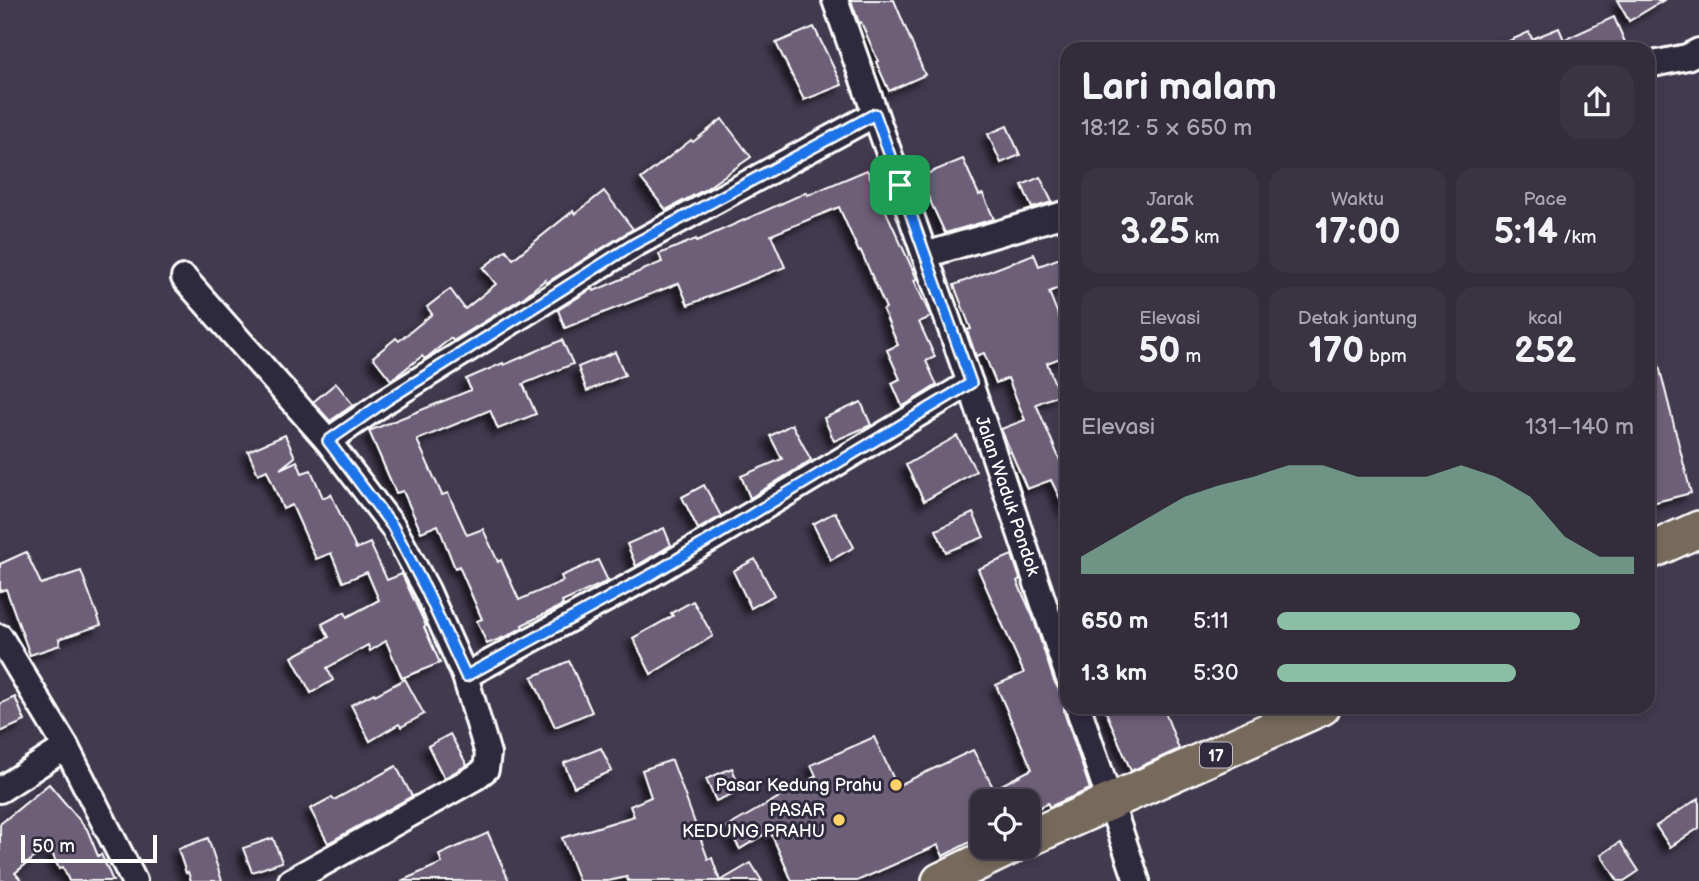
<!DOCTYPE html>
<html lang="id">
<meta charset="utf-8">
<style>
:root{--surface:#322c3b;--page:#3a3442;--text:#f1f3f6;--muted:#a8a7af;--line:#4d4855;--accent:#8abfa5}
body{margin:0;font-family:"Balsamiq Sans",sans-serif;background:var(--page);color:var(--text);height:100vh;display:flex;flex-direction:column;font-size:26px;white-space:nowrap}
*{box-sizing:border-box;margin:0}
p{font-size:23px;color:var(--muted)}
.icon{flex:none;width:38px;height:38px;fill:none;stroke:currentColor;stroke-width:2;stroke-linecap:round;stroke-linejoin:round}
.map{position:relative;flex:1;overflow:hidden}
.side{position:absolute;left:1060px;top:42px;width:595px;height:672px;display:flex;flex-direction:column;background:var(--surface);border-radius:21px;box-shadow:0 4px 10px #0003,0 0 0 2px var(--line)}
.side>*{flex:none}
.buttons{position:absolute;left:970px;top:789px;display:grid;gap:14px}
.buttons a{display:grid;place-items:center;width:70px;height:70px;border-radius:14px;background:var(--surface);box-shadow:0 4px 10px #0003,0 0 0 2px var(--line);font-size:35px}
.scale{position:absolute;left:21px;bottom:18px;width:136px;box-sizing:border-box;padding-left:7px;border:4px solid #fff;border-top:0;font-size:19px;line-height:24px;white-space:nowrap;color:#fff;-webkit-text-stroke:5px #2f2a3d;paint-order:stroke}
.pin{position:absolute;display:grid;place-items:center;width:60px;height:60px;color:#fff;margin:-30px;border-radius:14px;box-shadow:0 4px 10px #0006}
.round{display:grid;place-items:center;flex:none;width:74px;height:74px;border-radius:21px;background:var(--page)}
.overview{display:flex;align-items:center;justify-content:space-between;height:119px;padding:0 21px}
h1{font-size:38px;font-weight:700;line-height:52px}
.figures{display:grid;grid-template-columns:repeat(3,1fr);gap:10px;height:119px;padding:7px 21px}
.figures div{display:grid;align-content:center;border-radius:18px;background:var(--page);text-align:center}
.figures b{font-size:35px;font-weight:700}
.figures small{font-size:19px;font-weight:400}
.figures p{font-size:19px}
.chart{height:196px;padding:14px 21px}
.chart p{display:flex;justify-content:space-between}
.chart svg{width:100%;height:126px;margin-top:7px;fill:var(--accent);opacity:.7}
ul{padding:0 21px;list-style:none;font-size:23px}
li{display:grid;grid-template-columns:112px 84px 1fr;align-items:center;height:52px}
li i{height:18px;border-radius:9px;background:var(--accent)}
.map>svg:first-child{display:block}
.building{fill:#6e5e79;stroke:#fff;stroke-width:2;filter:url(#shadow)}
.lines{fill:none;stroke-linecap:round;stroke-linejoin:round}
.minor-casing{stroke:#fff;stroke-width:30}
.highway-casing{stroke:#fff;stroke-width:40}
.minor{stroke:#2f2a3d;stroke-width:24}
.highway{stroke:#77695c;stroke-width:35}
.route-casing{stroke:#fff;stroke-width:14}
.route{stroke:#1a73e8;stroke-width:9}
.poi-dot{fill:#ffd166;stroke:#2f2a3d;stroke-width:2.5}
.labels{text-anchor:middle;stroke-width:6;stroke-linejoin:round;paint-order:stroke}
.shield{fill:#2f2a3d;stroke:#c1bfc5;stroke-width:2}
.shield-label{font-size:16px;font-weight:bold;fill:#fff}
.street-label{font-size:18px;fill:#fff;stroke:#2f2a3d}
.poi-label{font-size:18px;fill:#fff;stroke:#2f2a3d;text-anchor:end}
</style>
<div class="map">
<svg width="1699" height="881" viewBox="0 0 1699 881">
<defs>
<filter id="shadow"><feDropShadow dx="-6" dy="6" stdDeviation="3.5" flood-color="#0009"/></filter>
</defs>
<rect width="100%" height="100%" fill="#423a4f"/>
<filter id="ink" filterUnits="userSpaceOnUse"><feTurbulence type="fractalNoise" baseFrequency=".0143" numOctaves="2"/><feDisplacementMap in="SourceGraphic" scale="14" xChannelSelector="R" yChannelSelector="G"/><feConvolveMatrix kernelMatrix="1 2 1 2 8 2 1 2 1" color-interpolation-filters="sRGB"/></filter>
<g filter="url(#ink)">
<g class="building">
<polygon points="851,0 894,0 925,75 889,91 876,62 878,61 861,22 859,23"/>
<polygon points="1617,0 1664,0 1629,21"/>
<polygon points="1614,17 1628,49 1491,49 1529,32 1532,39 1559,28 1564,40"/>
<polygon points="814,27 842,85 804,100 776,43"/>
<polygon points="722,119 751,157 704,190 666,210 641,179 691,140 693,142"/>
<polygon points="1007,126 1020,155 1001,163 988,134"/>
<polygon points="963,159 979,195 983,194 994,219 945,233 919,177"/>
<polygon points="867,170 917,279 914,280 931,317 919,322 935,357 926,361 937,385 905,405 902,406 892,383 900,379 887,350 898,345 883,310 886,308 861,251 859,252 839,207 771,235 785,267 688,305 679,283 565,328 558,310 593,288 594,291 662,262 659,254 696,239 697,241 807,192 808,195"/>
<polygon points="1040,177 1052,202 1032,208 1022,185"/>
<polygon points="604,191 633,229 546,283 545,280 524,297 453,341 451,338 425,359 422,356 391,380 373,357 396,338 399,341 432,314 427,307 450,289 465,309 496,284 483,268 506,250 513,259 573,211 575,214"/>
<polygon points="1034,254 1039,266 1068,255 1068,284 1049,292 1063,327 1068,326 1068,355 1047,363 1059,395 1036,404 1068,479 1068,515 1051,480 1027,489 1001,429 1025,420 1008,378 996,383 984,353 976,356 967,330 971,329 954,285"/>
<polygon points="562,340 573,364 523,384 536,414 498,429 490,410 417,440 442,495 448,493 467,535 483,529 498,562 501,560 519,600 563,581 561,576 598,560 608,581 562,602 563,605 522,625 523,627 507,636 487,644 477,621 482,619 459,566 455,568 438,525 421,532 403,491 396,493 369,431 471,390 466,379 503,363 504,365"/>
<polygon points="1654,346 1691,493 1652,503 1648,490 1648,347"/>
<polygon points="615,352 625,375 587,391 578,367"/>
<polygon points="336,383 353,405 330,421 313,402"/>
<polygon points="861,402 871,425 834,441 824,418"/>
<polygon points="792,424 811,460 750,498 741,476 782,459 770,436"/>
<polygon points="285,435 295,457 280,469 297,461 302,473 311,470 323,498 331,494 356,549 370,543 387,580 402,574 426,626 424,627 440,663 402,678 386,641 370,651 368,645 327,668 333,680 311,693 292,657 329,637 322,624 345,612 347,617 379,600 367,572 343,582 331,553 316,559 292,505 283,509 267,470 258,474 248,451"/>
<polygon points="957,436 976,471 924,501 906,465"/>
<polygon points="704,485 721,516 698,529 682,497"/>
<polygon points="835,512 854,547 831,560 813,524"/>
<polygon points="973,513 984,537 946,552 936,530"/>
<polygon points="664,528 671,545 636,566 627,544"/>
<polygon points="26,552 41,584 81,571 101,625 59,639 60,645 30,655 6,589 0,591 0,564"/>
<polygon points="1012,555 1020,579 1017,581 1033,617 1054,681 1065,700 1064,712 1090,789 1049,807 1048,803 1027,814 1027,802 982,802 982,836 943,856 938,845 857,881 792,881 770,831 740,849 727,827 816,776 811,765 874,737 897,786 973,750 994,789 1032,769 996,685 1024,673 978,569"/>
<polygon points="755,559 774,595 751,608 733,571"/>
<polygon points="693,601 713,636 651,674 633,638 673,616 671,613"/>
<polygon points="569,661 592,712 555,727 532,677"/>
<polygon points="405,679 424,714 401,727 399,724 370,741 351,705 374,693 375,695"/>
<polygon points="15,697 25,721 0,732 0,704"/>
<polygon points="1104,707 1163,707 1179,749 1131,771"/>
<polygon points="450,734 467,765 444,778 428,746"/>
<polygon points="601,748 612,771 574,787 564,763"/>
<polygon points="672,760 708,859 712,858 720,881 751,863 762,881 628,881 627,877 608,881 579,881 562,838 634,816 630,806 651,797 642,770"/>
<polygon points="396,766 412,796 328,843 310,809 332,797 334,800"/>
<polygon points="732,768 741,790 716,801 706,779"/>
<polygon points="49,784 87,829 98,856 101,854 113,881 69,881 63,867 59,869 49,846 15,873 22,881 0,881 0,824"/>
<polygon points="1699,798 1699,828 1670,847 1656,826"/>
<polygon points="488,833 509,881 401,881 442,863 439,855"/>
<polygon points="208,838 222,881 191,881 188,872 186,873 178,849"/>
<polygon points="273,838 282,862 252,872 243,848"/>
<polygon points="1620,842 1639,871 1624,881 1618,881 1601,855"/>
</g>
<g class="lines">
<defs>
<g id="minor">
<path id="s1" d="M835 0 970 383 1068 676"/>
<polyline points="1648,65 1687,57 1699,51"/>
<polyline points="925,255 1068,213"/>
<polyline points="184,278 328,441 393,527 427,590 465,676 488,754 486,769 476,777 291,881"/>
<polyline points="328,441 387,400 634,245 875,114"/>
<polyline points="0,637 66,747 134,881"/>
<polyline points="465,676 654,573 970,383"/>
<polyline points="1078,707 1137,881"/>
<polyline points="0,790 66,747"/>
</g>
<g id="highway">
<polyline points="1648,552 1699,529"/>
<polyline points="1027,839 1322,707"/>
<polyline points="940,881 1010,847"/>
</g>
</defs>
<use href="#minor" class="minor-casing"/>
<use href="#highway" class="highway-casing"/>
<use href="#minor" class="minor"/>
<use href="#highway" class="highway"/>
</g>
</g>
<g class="lines" filter="url(#ink)">
<defs>
<polygon id="route" points="875,114 971,383 654,573 466,676 426,590 393,527 328,441 387,400 634,244"/>
</defs>
<use href="#route" class="route-casing"/>
<use href="#route" class="route"/>
</g>
<g class="poi-dot">
<circle cx="896" cy="785" r="7"/>
<circle cx="839" cy="820" r="7"/>
</g>
<g class="labels">
<rect class="shield" x="1200" y="742.5" width="32" height="25" rx="5"/>
<g class="shield-label">
<text x="1216" y="761">17</text>
</g>
<g class="street-label">
<text dy="6" stroke="none"><textPath href="#s1" startOffset="525">Jalan Waduk Pondok</textPath></text>
</g>
<g class="poi-label">
<text x="882" y="791">Pasar Kedung Prahu</text>
<text x="825" y="816">PASAR<tspan x="825" dy="21">KEDUNG PRAHU</tspan></text>
</g>
</g>
</svg>
<div class="buttons">
<a><svg class="icon" aria-label="locate" viewBox="0 0 24 24"><circle cx="12" cy="12" r="6"/><path d="M12 2v4M12 18v4M2 12h4M18 12h4"/></svg></a>
</div>
<div class="scale">50 m</div>
<div class="pin" style="left:900px;top:185px;background:#1e9e55"><svg class="icon" aria-label="arrive" viewBox="0 0 24 24"><path d="M6 21V4h12l-3 4 3 4H6"/></svg></div>
<section class="side">
<div class="overview"><div><h1>Lari malam</h1><p>18:12 · 5 × 650 m</p></div><a class="round"><svg class="icon" aria-label="share" viewBox="0 0 24 24"><path d="M12 15V3M7 8l5-5 5 5M5 13v7h14v-7"/></svg></a></div>
<div class="figures">
<div><p>Jarak</p><b>3.25<small> km</small></b></div>
<div><p>Waktu</p><b>17:00</b></div>
<div><p>Pace</p><b>5:14<small> /km</small></b></div>
</div>
<div class="figures">
<div><p>Elevasi</p><b>50<small> m</small></b></div>
<div><p>Detak jantung</p><b>170<small> bpm</small></b></div>
<div><p>kcal</p><b>252</b></div>
</div>
<div class="chart"><p><span>Elevasi</span>131–140 m</p>
<svg viewBox="0 0 160 44" preserveAspectRatio="none"><path d="M0 44V38L10 31L20 24L30 17L40 13L50 10L60 6L70 6L80 10L90 10L100 10L110 6L120 10L130 17L140 31L150 38L160 38V44z"/></svg>
</div>
<ul>
<li><b>650 m</b>5:11<i style="width:85%"></i></li>
<li><b>1.3 km</b>5:30<i style="width:67%"></i></li>
</ul>
</section>
</div>
